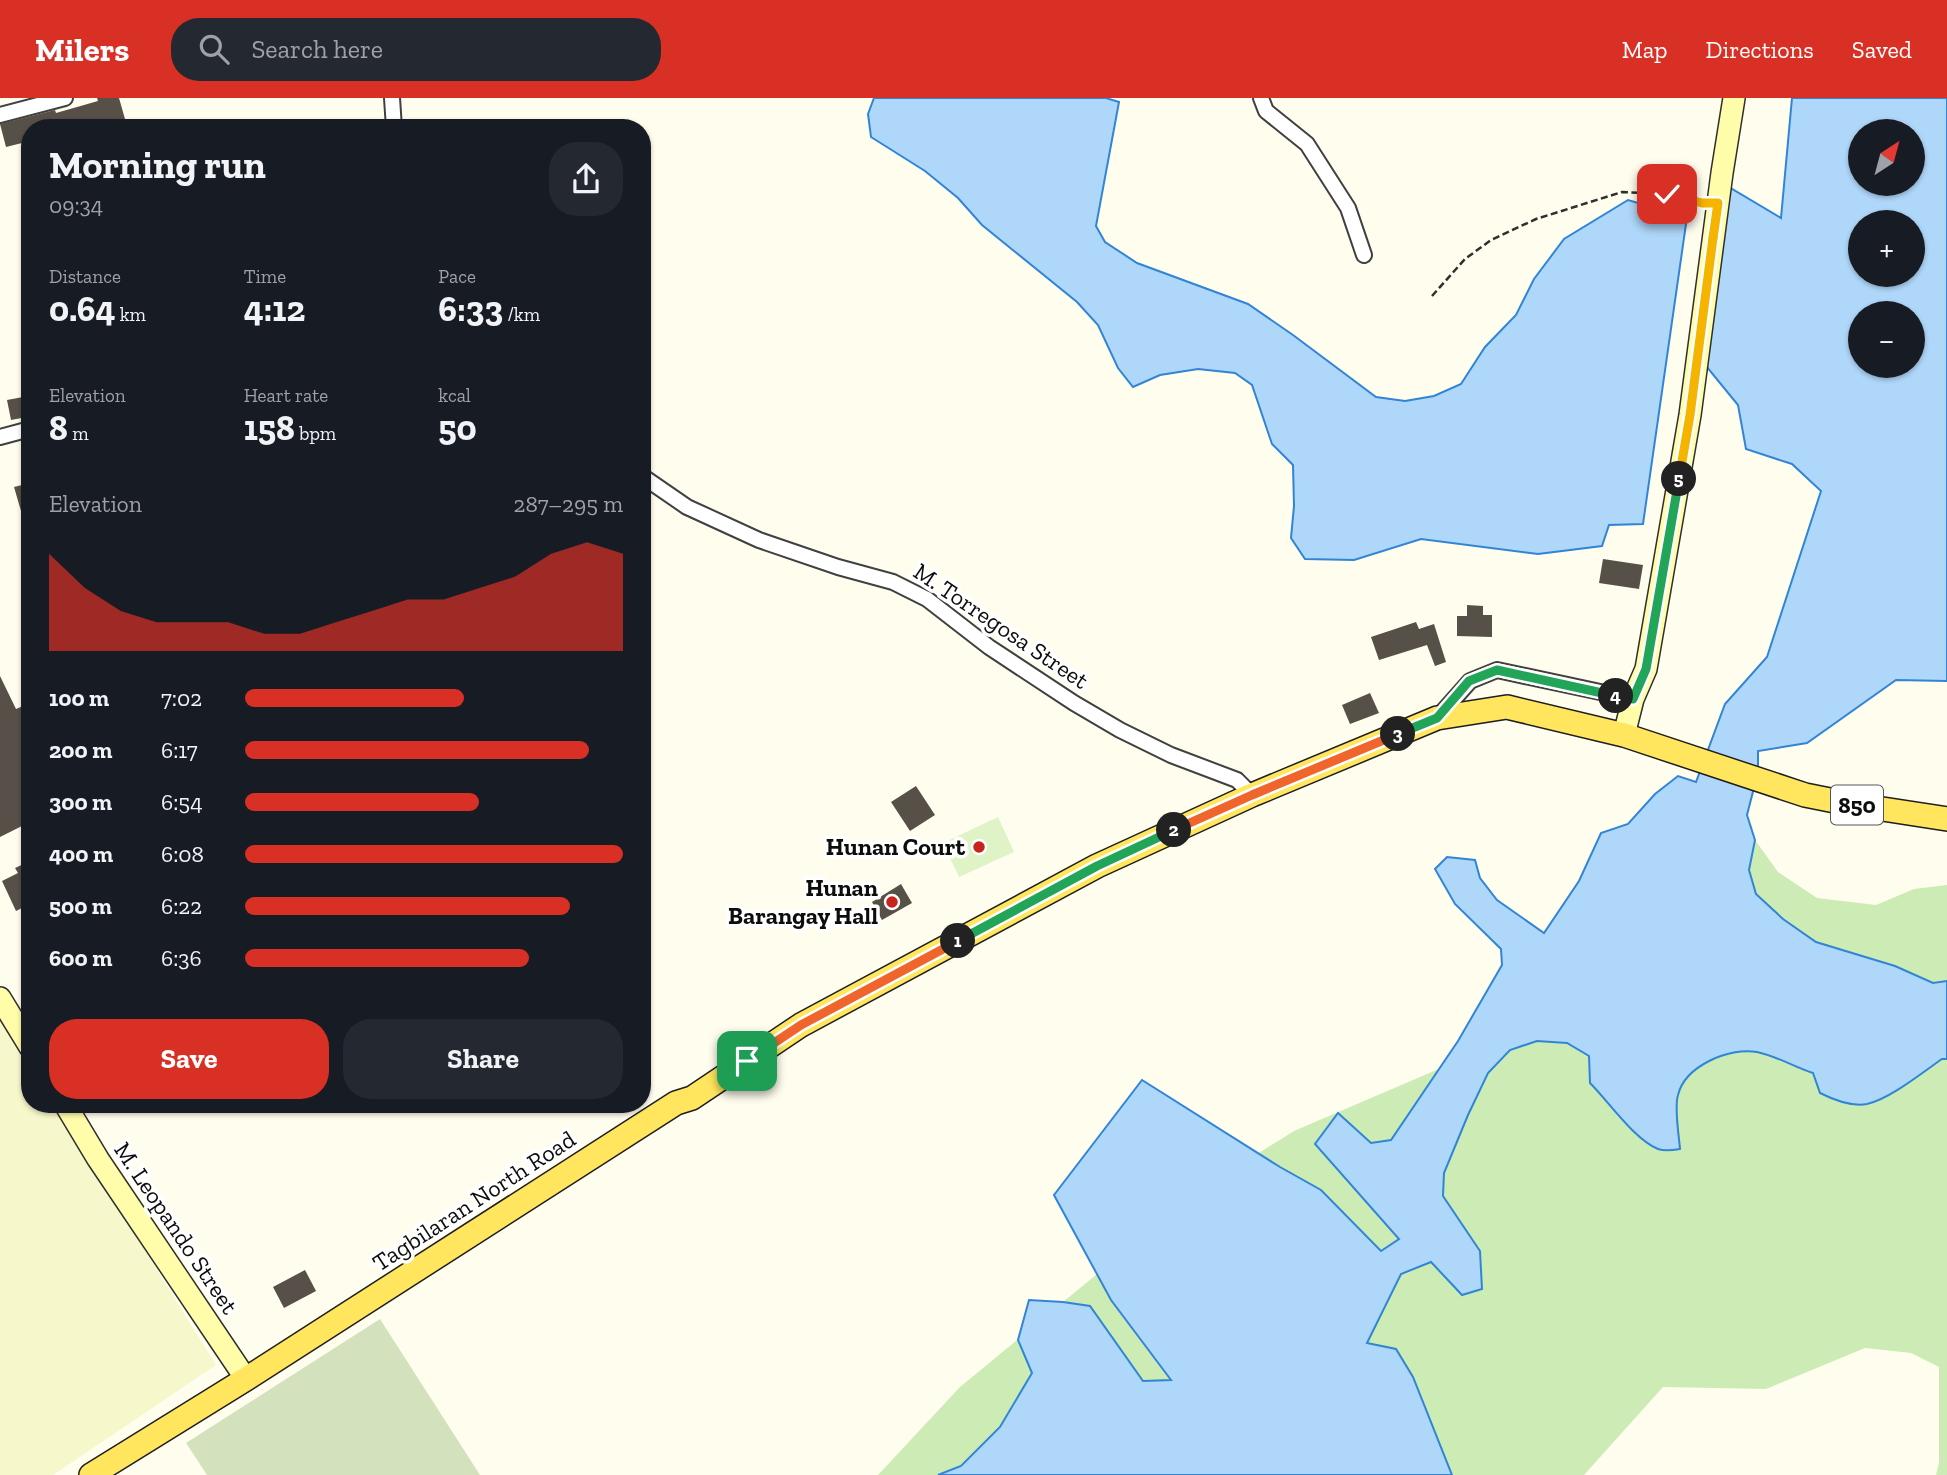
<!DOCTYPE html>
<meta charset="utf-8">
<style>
:root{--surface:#171b24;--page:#242831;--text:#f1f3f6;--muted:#9ea1a6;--accent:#d93025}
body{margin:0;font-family:"Zilla Slab",serif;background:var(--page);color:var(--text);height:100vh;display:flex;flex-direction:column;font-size:26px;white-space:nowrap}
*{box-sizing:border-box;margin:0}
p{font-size:23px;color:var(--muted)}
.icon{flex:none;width:38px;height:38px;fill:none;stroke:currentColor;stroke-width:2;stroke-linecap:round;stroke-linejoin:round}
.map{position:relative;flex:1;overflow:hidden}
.drawer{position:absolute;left:21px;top:21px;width:630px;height:994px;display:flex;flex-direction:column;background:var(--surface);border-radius:28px;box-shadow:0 2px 5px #0004}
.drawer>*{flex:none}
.needle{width:46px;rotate:36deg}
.tools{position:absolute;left:1848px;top:21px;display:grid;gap:14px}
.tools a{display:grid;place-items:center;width:77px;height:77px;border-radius:50%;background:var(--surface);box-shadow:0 2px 5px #0004;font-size:35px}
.pin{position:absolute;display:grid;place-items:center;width:60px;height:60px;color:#fff;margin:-30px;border-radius:14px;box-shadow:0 4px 10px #0006}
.km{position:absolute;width:35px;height:35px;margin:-18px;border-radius:50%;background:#222;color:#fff;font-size:19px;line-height:35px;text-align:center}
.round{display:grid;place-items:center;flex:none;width:74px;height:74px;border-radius:28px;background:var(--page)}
.headline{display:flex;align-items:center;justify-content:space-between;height:119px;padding:0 28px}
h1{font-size:38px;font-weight:700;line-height:52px}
.figures{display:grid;grid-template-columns:repeat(3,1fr);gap:10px;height:119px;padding:7px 28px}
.figures div{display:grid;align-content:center}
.figures b{font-size:35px;font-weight:700}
.figures small{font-size:19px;font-weight:400}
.figures p{font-size:19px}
.chart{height:196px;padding:14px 28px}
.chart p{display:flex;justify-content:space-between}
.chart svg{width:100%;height:126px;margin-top:7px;fill:var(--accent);opacity:.7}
.action{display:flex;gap:14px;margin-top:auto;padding:14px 28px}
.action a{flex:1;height:80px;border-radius:28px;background:var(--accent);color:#fff;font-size:28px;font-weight:700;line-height:80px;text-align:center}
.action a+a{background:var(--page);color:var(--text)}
ul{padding:0 28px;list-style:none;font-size:23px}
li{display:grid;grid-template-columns:112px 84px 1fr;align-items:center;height:52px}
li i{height:18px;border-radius:9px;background:var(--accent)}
header{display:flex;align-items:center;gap:42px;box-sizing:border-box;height:98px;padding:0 35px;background:var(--accent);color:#fff}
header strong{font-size:33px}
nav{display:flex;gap:38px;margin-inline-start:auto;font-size:24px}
.search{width:490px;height:63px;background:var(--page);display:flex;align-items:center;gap:18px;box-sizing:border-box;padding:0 24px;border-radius:28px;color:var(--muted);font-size:26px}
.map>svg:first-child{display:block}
.farmland{fill:#f7f7cc}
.green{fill:#cdecb5}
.cemetery{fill:#d3e2bd}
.pitch{fill:#e0f3c7}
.water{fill:#afd7fa;stroke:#3185d5;stroke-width:2;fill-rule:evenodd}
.building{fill:#575049}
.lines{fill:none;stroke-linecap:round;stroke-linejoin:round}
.street-casing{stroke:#404040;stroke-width:18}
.secondary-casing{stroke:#2f2f2f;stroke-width:24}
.primary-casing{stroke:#1e1e1e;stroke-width:26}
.path{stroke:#2f2f2f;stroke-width:2.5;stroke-dasharray:7 3.5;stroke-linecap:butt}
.street{stroke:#fff;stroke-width:14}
.secondary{stroke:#fffda9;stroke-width:21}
.primary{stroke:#ffe65e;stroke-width:23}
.split-1-casing{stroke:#fff;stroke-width:14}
.split-2-casing{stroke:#fff;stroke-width:14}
.split-3-casing{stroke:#fff;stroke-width:14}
.split-4-casing{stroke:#fff;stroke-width:14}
.split-5-casing{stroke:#fff;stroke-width:14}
.split-6-casing{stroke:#fff;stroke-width:14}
.split-7-casing{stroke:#fff;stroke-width:14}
.split-1{stroke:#f0652b;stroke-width:9}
.split-2{stroke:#22a559;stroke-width:9}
.split-3{stroke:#f0652b;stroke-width:9}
.split-4{stroke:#22a559;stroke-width:9}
.split-5{stroke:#22a559;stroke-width:9}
.split-6{stroke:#f5b400;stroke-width:9}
.split-7{stroke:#f5b400;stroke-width:9}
.poi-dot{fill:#c6241d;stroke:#fff;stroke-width:2.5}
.labels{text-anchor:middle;stroke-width:7;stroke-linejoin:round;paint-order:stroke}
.shield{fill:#fff;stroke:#565656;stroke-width:2}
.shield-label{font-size:23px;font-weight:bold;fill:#0d0d0d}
.street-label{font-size:24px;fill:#0d0d0d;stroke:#fff}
.poi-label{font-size:24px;font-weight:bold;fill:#0d0d0d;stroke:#fff;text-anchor:end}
</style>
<header>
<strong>Milers</strong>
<div class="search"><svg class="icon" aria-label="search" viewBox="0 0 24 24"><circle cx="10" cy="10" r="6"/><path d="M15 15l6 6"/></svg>Search here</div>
<nav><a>Map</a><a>Directions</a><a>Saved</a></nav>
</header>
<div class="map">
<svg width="1947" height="1377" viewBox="0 0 1947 1377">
<rect width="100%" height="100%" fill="#fffdee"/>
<polygon class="farmland" points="0,918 30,966 30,1006 54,1006 216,1267 53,1377 0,1377"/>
<g class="green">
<polygon points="1755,742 1778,774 1817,800 1876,807 1914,791 1947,787 1947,883 1933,885 1895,868 1816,844 1783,821 1756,796 1749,772"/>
<polygon points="1539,911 1715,928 1893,960 1947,961 1947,1377 1936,1377 1939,1365 1939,1269 1911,1255 1865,1250 1766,1291 1663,1289 1584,1377 878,1377 960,1289 1199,1092 1294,1033 1455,964"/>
</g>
<polygon class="cemetery" points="380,1221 480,1377 207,1377 186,1345"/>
<polygon class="pitch" points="998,719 1014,754 959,779 943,745"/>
<g class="water">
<polygon points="874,0 1106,0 1119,4 1096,128 1105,144 1137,165 1248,206 1293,237 1376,299 1405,303 1434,298 1461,286 1485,249 1516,217 1534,181 1564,141 1628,102 1687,119 1643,426 1609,427 1602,448 1538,456 1421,441 1354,462 1305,461 1291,440 1294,408 1293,367 1272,346 1252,287 1235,275 1198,271 1160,277 1133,289 1118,270 1098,227 1077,204 982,127 958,100 925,73 871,39 868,16"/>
<path d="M1792 0H1947V583L1896 582 1807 645 1758 653V674L1747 717 1755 742 1749 772 1756 796 1783 821 1816 844 1895 868 1933 885 1947 883V961H1942C1923 974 1890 1001 1867 1006 1851 1009 1834 1002 1820 995L1813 975C1795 969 1776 958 1757 954 1729 949 1685 968 1678 997 1674 1010 1679 1037 1680 1051 1674 1052 1664 1053 1658 1051 1634 1041 1609 1004 1590 985L1589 958 1567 945 1537 943 1510 952 1488 975 1468 1017 1444 1075 1443 1098 1480 1153 1482 1191 1462 1197 1431 1164 1401 1176 1367 1245 1396 1251 1413 1279 1452 1377H938L961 1368 1000 1329 1032 1275 1018 1242 1029 1202 1063 1204 1090 1208 1143 1283 1171 1282 1111 1202 1054 1097 1142 982 1280 1069 1321 1092 1381 1153 1399 1141 1315 1046 1338 1015 1371 1045 1391 1042 1458 943 1502 867 1501 851 1455 806 1435 771 1447 759 1475 762 1480 780 1497 802 1544 835 1579 783 1601 735 1628 726 1655 696 1678 678 1696 684 1725 606 1767 559 1821 393 1792 366 1746 351 1738 307 1706 268 1722 85 1781 120ZM1860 33H1913V86H1860ZM1860 124H1913V177H1860ZM1860 215H1913V268H1860Z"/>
</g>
<g class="building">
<polygon points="97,0 119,0 125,21 116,24 118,30 30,30 30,43 6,49 0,26 55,12 56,15 98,3"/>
<polygon points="23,299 27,319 11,322 7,302"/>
<polygon points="30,385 30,429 26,430 14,389"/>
<polygon points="1603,461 1643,467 1639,491 1599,485"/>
<polygon points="1467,507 1483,508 1483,517 1492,517 1492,539 1457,538 1457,518 1467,518"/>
<polygon points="1416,524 1419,531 1434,526 1446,564 1435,568 1427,547 1379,562 1371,539"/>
<polygon points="0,578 16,611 30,605 30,724 0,739"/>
<polygon points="1370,595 1379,615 1350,626 1342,607"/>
<polygon points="916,688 935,717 910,733 891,704"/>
<polygon points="30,763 30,806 16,813 2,783 18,775 15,770"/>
<polygon points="901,786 912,805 882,822 872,804"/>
<polygon points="305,1172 316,1193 284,1210 273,1189"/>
</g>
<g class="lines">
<defs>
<g id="street">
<polyline points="392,0 394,30"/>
<polyline points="1261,0 1266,13 1307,46 1348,110 1364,157"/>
<polyline points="0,17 65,0"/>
<polyline points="0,339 30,331"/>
<polyline points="642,378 687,409 759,442 838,469 893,484 927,501 989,549 1074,605 1120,632 1171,657 1237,682 1252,697"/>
<polyline points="1438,619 1470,583 1497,572 1633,601"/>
</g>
<g id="secondary">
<polyline points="1624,637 1633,601 1646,571 1690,317 1722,75 1734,0"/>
<polyline points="0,900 30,949"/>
<polyline points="65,1006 98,1061 246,1281"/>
</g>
<polyline id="primary" points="91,1377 246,1281 676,1005 692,1000 801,927 1097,768 1252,697 1437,620 1507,609 1624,637 1805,697 1850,706 1947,721"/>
</defs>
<use href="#street" class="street-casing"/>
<use href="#secondary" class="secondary-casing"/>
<use href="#primary" class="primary-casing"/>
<polyline class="path" points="1432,198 1465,161 1491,142 1536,121 1622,94 1667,96 1700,104"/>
<use href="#street" class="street"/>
<use href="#secondary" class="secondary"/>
<use href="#primary" class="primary"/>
</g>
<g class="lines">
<defs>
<polyline id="split-1" points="747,963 801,927 958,843"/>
<polyline id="split-2" points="958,843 1097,768 1174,732"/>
<polyline id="split-3" points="1174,732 1252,697 1398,636"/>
<polyline id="split-4" points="1398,636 1437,620 1469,583 1497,572 1616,598"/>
<polyline id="split-5" points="1616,598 1633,601 1646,571 1679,381"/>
<polyline id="split-6" points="1679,381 1690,317 1713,140"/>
<polyline id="split-7" points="1667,96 1702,105 1718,105 1713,140"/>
</defs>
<use href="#split-1" class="split-1-casing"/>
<use href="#split-2" class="split-2-casing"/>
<use href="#split-3" class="split-3-casing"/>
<use href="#split-4" class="split-4-casing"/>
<use href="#split-5" class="split-5-casing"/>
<use href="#split-6" class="split-6-casing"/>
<use href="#split-7" class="split-7-casing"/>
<use href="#split-1" class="split-1"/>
<use href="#split-2" class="split-2"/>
<use href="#split-3" class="split-3"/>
<use href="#split-4" class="split-4"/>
<use href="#split-5" class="split-5"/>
<use href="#split-6" class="split-6"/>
<use href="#split-7" class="split-7"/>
</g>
<g class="poi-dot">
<circle cx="979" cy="749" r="7"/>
<circle cx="892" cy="804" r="7"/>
</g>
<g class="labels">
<rect class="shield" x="1831" y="687.5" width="52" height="39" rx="5"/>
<g class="shield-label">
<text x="1857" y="715">850</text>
</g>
<g class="street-label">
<text transform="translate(1001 528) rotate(34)" y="8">M. Torregosa Street</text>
<text transform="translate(474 1103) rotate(-33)" y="8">Tagbilaran North Road</text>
<text transform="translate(176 1130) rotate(56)" y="8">M. Leopando Street</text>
</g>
<g class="poi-label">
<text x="965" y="757">Hunan Court</text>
<text x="878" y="798">Hunan<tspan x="878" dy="28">Barangay Hall</tspan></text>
</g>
</g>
</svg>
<div class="tools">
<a><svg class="needle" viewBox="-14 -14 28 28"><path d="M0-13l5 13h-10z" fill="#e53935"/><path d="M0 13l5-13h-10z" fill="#9ea1a6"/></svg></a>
<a>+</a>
<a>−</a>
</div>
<div class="pin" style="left:747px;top:963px;background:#1e9e55"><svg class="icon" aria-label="arrive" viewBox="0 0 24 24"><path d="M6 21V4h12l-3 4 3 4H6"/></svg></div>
<div class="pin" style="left:1667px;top:96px;background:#d93025"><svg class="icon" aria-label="check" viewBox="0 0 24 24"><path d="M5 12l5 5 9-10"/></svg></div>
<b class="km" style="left:958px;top:843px">1</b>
<b class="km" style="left:1174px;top:732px">2</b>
<b class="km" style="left:1398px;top:636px">3</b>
<b class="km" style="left:1616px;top:598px">4</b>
<b class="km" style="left:1679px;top:381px">5</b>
<section class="drawer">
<div class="headline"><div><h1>Morning run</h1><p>09:34</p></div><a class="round"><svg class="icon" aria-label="share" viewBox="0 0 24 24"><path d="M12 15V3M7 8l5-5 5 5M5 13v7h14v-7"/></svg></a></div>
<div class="figures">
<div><p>Distance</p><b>0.64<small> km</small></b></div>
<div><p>Time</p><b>4:12</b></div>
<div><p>Pace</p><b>6:33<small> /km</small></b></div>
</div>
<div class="figures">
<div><p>Elevation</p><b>8<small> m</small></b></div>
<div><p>Heart rate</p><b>158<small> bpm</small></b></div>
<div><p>kcal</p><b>50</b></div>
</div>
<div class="chart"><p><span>Elevation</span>287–295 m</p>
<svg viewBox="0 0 160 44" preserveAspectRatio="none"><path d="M0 44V10L10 22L20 30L30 34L40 34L50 34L60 38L70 38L80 34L90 30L100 26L110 26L120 22L130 18L140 10L150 6L160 10V44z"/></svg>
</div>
<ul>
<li><b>100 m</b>7:02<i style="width:58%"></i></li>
<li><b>200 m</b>6:17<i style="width:91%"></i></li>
<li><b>300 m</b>6:54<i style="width:62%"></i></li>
<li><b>400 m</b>6:08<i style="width:100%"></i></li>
<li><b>500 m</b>6:22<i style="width:86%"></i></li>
<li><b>600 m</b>6:36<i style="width:75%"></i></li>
</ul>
<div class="action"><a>Save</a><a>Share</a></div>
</section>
</div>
